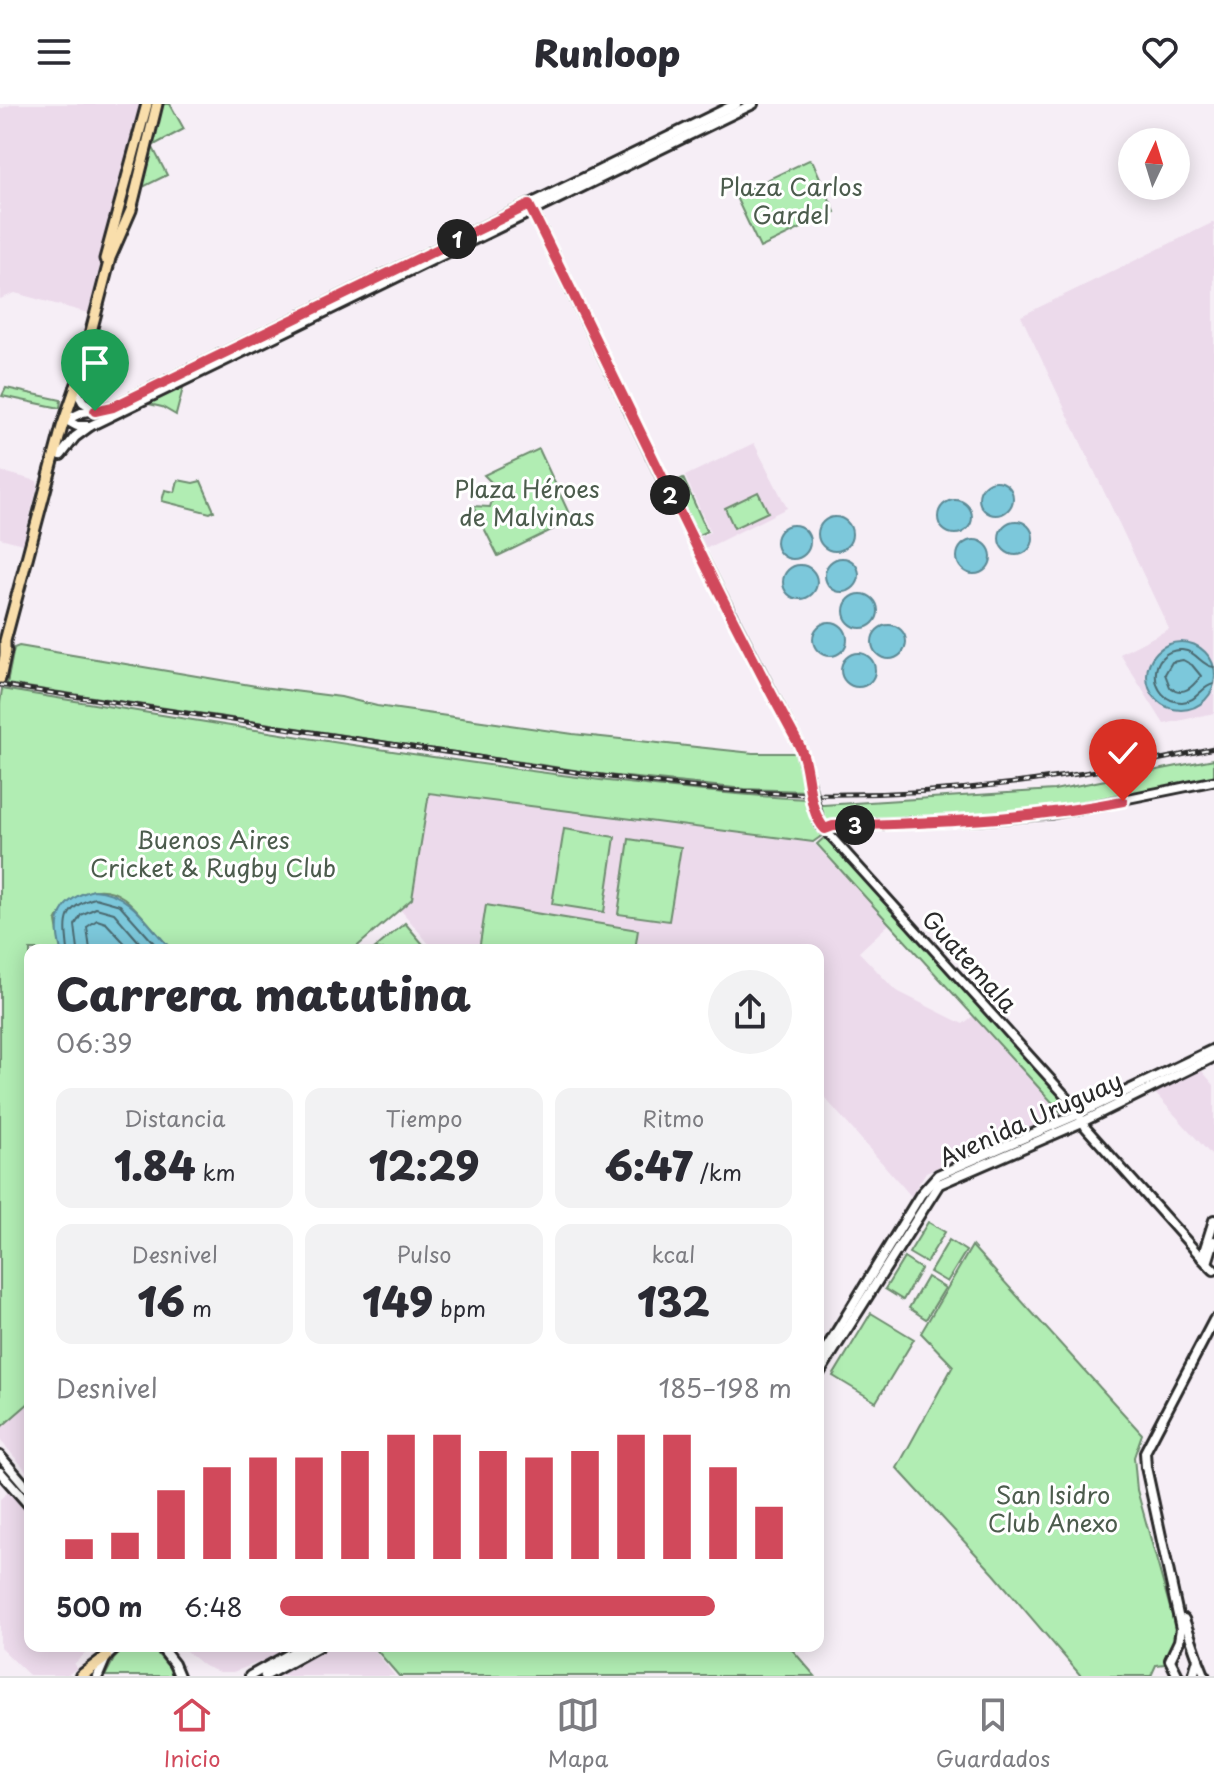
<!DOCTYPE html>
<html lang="es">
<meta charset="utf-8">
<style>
:root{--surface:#fff;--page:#f2f2f3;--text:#2b2b33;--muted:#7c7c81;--line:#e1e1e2;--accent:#d1495b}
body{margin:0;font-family:"Playpen Sans",sans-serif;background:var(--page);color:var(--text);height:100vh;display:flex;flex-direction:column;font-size:30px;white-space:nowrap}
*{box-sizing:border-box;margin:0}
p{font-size:26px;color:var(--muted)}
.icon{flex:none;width:44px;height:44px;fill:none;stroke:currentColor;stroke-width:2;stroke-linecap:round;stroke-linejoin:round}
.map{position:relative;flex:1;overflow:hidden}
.drawer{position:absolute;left:24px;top:840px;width:800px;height:708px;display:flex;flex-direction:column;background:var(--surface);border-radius:16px;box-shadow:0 4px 20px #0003}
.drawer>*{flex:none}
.needle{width:52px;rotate:4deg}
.controls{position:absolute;left:1118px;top:24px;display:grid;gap:16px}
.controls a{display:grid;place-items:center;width:72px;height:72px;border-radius:50%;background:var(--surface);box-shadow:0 4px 20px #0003;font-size:40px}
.pin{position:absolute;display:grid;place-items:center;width:68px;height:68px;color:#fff;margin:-82px -34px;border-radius:50% 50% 50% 0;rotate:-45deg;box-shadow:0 0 8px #0007}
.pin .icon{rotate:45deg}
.km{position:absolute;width:40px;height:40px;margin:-20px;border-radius:50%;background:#222;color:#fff;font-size:22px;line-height:40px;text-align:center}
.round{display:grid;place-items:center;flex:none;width:84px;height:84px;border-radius:42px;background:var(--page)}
.summary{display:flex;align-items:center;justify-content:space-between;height:136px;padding:0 32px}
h1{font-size:44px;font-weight:800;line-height:60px}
.metrics{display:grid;grid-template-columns:repeat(3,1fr);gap:12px;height:136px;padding:8px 32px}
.metrics div{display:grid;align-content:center;border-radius:16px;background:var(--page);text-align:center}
.metrics b{font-size:40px;font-weight:800}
.metrics small{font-size:22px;font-weight:400}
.metrics p{font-size:22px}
.chart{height:224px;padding:16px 32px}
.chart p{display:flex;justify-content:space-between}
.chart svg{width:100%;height:144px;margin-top:8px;stroke:var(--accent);stroke-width:6}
ul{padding:0 32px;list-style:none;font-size:26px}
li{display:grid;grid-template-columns:128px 96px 1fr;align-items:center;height:60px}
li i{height:20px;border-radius:10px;background:var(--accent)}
header{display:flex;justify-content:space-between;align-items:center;height:104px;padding:0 32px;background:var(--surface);font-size:36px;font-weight:800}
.dock{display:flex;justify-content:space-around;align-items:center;height:112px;border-top:2px solid var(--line);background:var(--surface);font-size:22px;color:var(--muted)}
.dock a{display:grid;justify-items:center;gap:4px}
.dock .current{color:var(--accent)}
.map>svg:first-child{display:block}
.built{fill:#ecdaeb}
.green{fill:#b1edb3;stroke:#6e8c6f;stroke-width:2}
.water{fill:#7cc8db;stroke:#5c8995;stroke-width:2}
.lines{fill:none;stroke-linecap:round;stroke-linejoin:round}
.shore{stroke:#4b6a71;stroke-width:2}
.stream{stroke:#5c8995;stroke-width:2}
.tertiary-casing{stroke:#2b2b2b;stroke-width:13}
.secondary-casing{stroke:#2b2b2b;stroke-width:14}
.primary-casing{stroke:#2b2b2b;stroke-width:15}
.motorway-casing{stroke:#2b2b2b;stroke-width:16}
.tertiary{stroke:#fff;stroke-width:7}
.secondary{stroke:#fff;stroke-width:8}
.primary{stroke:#f9deab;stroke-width:9}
.motorway{stroke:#f9deab;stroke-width:10}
.rail-casing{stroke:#2b2b2b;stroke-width:5}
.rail{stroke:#fff;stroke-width:2;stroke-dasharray:6;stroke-linecap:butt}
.route-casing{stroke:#fff;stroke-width:16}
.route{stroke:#d1495b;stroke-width:10}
.labels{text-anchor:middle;stroke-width:6;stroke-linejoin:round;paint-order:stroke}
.park-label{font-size:24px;fill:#4c5c4d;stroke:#fff}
.street-label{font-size:24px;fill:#2b2b2b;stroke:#fff}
</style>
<header><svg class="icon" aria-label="menu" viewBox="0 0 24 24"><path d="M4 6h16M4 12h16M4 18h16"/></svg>Runloop<svg class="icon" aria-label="heart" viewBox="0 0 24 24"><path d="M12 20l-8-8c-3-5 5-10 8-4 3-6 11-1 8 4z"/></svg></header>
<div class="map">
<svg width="1214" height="1572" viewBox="0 0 1214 1572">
<rect width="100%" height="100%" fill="#f6eef6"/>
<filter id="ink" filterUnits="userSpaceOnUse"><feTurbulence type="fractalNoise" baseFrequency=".0125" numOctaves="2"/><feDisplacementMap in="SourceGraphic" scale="16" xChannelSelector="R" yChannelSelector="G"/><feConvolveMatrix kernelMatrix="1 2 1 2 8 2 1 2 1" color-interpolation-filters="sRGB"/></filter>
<g filter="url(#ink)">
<g class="built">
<polygon points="13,0 141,0 88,209 15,189 0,195 0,5"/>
<polygon points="1214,118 1214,609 1164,620 1120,550 1169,525 1021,212"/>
<polygon points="754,339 787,404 705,445 699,433 710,428 685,372"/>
<polygon points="0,367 37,377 38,381 23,440 0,434"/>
<polygon points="428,689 813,738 889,820 859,848 895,886 963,920 973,912 1061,1008 1060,1011 926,1068 911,1092 818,986 818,846 434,846 400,805 412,795"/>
<polygon points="1196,966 1202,967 1214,981 1214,1054 1153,987"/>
<polygon points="30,1298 30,1371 0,1336 0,1324"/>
<polygon points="12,1385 30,1406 30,1542 102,1542 98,1546 89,1546 74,1560 76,1565 67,1571 29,1571 0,1543 0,1395"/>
<polygon points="180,1542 291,1542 265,1556 233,1568 219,1568 204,1562"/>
<polygon points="327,1542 371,1542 395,1572 275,1572"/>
</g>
<g class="green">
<polygon points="162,0 170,0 184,25 152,42 167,71 141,84"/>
<polygon points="809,56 813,58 835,108 760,144 735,91"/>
<polygon points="180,282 183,284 176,311 162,303 149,300"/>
<polygon points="6,284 61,296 60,304 2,292"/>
<polygon points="539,345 572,416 498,452 473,402 490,403 496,383 484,371"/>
<polygon points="683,374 707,427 697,432 673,379"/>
<polygon points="178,376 193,379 201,377 214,407 210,409 162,397 165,386 175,388"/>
<polygon points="758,388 768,408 734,424 725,404"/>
<polygon points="19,542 262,583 341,593 377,602 573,630 753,649 799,649 807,687 745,685 607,671 7,580 14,544"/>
<path d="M2 585C148 609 294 633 440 654 564 672 682 688 807 695L812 715 823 731 813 738 429 689 412 795 353 846H172C157 831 140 806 124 794 97 775 68 792 56 818L61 846H30V1298L0 1324V599Z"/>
<polygon points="1214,655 1214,673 1122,694 1053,706 828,721 823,718 817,697 823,701 1054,686"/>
<polygon points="564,725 615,733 604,808 552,800"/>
<polygon points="826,732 1070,1000 1061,1008 817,740"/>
<polygon points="629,735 681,743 669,817 618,810"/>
<polygon points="486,801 638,826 635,846 479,846"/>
<polygon points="405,819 428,846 373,846"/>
<polygon points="928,1118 945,1128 926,1159 909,1149"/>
<polygon points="949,1136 966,1147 947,1178 930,1168"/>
<path d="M972 1142 1142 1330 1134 1353 1137 1386 1177 1529C1173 1541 1166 1548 1165 1560L1156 1561 1151 1572H1081L994 1470 897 1364 953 1262 921 1229Z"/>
<polygon points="904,1154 921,1165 903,1196 885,1185"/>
<polygon points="927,1173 945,1184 926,1215 909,1204"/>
<polygon points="871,1209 914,1235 876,1298 833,1272"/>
<polygon points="126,1542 151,1542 176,1572 105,1572 114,1555"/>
<polygon points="373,1542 789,1542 815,1572 399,1572"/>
</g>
<g class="water">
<circle cx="996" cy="394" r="17"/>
<circle cx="955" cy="413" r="17"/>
<circle cx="835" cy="430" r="17"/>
<circle cx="1016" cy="434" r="17"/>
<circle cx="793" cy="438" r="17"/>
<circle cx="974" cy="453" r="17"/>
<circle cx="842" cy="471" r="17"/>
<circle cx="800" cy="478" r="17"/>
<circle cx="861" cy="507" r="17"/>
<circle cx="830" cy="535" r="17"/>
<circle cx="889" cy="538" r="17"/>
<circle cx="1181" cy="572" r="34"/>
<circle cx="858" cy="566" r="17"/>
<path d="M94 786C131 788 148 822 172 846H61C52 815 61 794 94 786Z"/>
</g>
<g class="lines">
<g class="shore">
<path d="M1183 556 1192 561 1201 572C1192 583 1184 593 1170 583L1165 570 1172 558Z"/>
<path d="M1214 563C1201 562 1197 547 1182 546 1147 544 1147 598 1182 598 1197 598 1201 582 1214 580"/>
<path d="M68 846C65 818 62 803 95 794L120 801 160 846"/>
<polyline points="78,846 75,821 81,811 96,804 114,809 146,846"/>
<polyline points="90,846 87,823 97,816 106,819 131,846"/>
</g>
<polyline class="stream" points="1169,1572 1170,1571"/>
<defs>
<g id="tertiary">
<polyline points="531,104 663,377 800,643 820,720 1073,1000 1086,1024 1202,1154"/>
<polyline points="825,725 833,722 981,716 1052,710 1214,677"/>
<polyline points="1197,1552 1205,1572"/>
</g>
<g id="secondary">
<polyline points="75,284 83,298 95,305"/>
<polyline points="66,316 83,308 113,303 736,0"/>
<polyline points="66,316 77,322 90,322"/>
<polyline points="61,351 75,333 90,322 753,0"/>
<polyline points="1214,1116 1202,1154 1214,1166"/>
<polyline points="1207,1159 1214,1137"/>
<polyline points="818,1258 921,1090 938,1071 1079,1010 1214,945"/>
<polyline points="818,1271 939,1080 1082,1018 1214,953"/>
<polyline points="0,1352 30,1387"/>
<polyline points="0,1368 30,1402"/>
<polyline points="1184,1515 1198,1555 1193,1572"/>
<polyline points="160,1542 174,1560 179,1572"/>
<polyline points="98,1572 106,1553 118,1542"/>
<polyline points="250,1572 304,1542"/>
<polyline points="265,1572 319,1542"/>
<polyline points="1178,1572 1170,1556 1179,1537 1181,1525 1146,1363 1145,1348 1214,1216"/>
</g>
<g id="primary">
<polyline points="105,155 147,0"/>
<polyline points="5,550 5,537 62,323 79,274 110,154 131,106 157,0"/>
<polyline points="0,575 6,547"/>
</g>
<polyline id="motorway" points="81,1572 106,1553"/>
</defs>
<use href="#tertiary" class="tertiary-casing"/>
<use href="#secondary" class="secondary-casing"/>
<use href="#primary" class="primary-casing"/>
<use href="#motorway" class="motorway-casing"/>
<use href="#tertiary" class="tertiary"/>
<use href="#secondary" class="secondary"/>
<use href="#primary" class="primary"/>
<use href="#motorway" class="motorway"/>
<defs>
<path id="rail" d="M0 581C150 604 300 627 451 649 568 667 686 688 805 690 946 693 1077 674 1214 644"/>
</defs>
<use href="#rail" class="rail-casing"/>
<use href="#rail" class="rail"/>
</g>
</g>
<g class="lines" filter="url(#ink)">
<defs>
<path id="route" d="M95 307 113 303 529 101C619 280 702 463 798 639 812 665 805 703 825 725L833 722C930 719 1027 716 1123 697"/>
</defs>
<use href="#route" class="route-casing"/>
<use href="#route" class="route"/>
</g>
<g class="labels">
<g class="park-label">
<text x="791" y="92">Plaza Carlos<tspan x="791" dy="28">Gardel</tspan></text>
<text x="527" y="394">Plaza Héroes<tspan x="527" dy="28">de Malvinas</tspan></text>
<text x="213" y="745">Buenos Aires<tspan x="213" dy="28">Cricket &amp; Rugby Club</tspan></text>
<text x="1053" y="1400">San Isidro<tspan x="1053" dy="28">Club Anexo</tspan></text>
</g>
<g class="street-label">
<text transform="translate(969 858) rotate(48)" y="8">Guatemala</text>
<text transform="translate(1031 1016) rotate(-24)" y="8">Avenida Uruguay</text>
</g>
</g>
</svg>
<div class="controls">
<a><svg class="needle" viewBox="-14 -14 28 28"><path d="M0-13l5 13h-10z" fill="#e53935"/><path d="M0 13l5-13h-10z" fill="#7c7c81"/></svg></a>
</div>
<div class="pin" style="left:95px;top:307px;background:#1e9e55"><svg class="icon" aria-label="arrive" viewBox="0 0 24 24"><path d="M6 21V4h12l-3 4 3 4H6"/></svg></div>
<div class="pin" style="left:1123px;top:697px;background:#d93025"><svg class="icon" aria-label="check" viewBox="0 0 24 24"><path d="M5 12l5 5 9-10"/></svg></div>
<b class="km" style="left:457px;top:135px">1</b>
<b class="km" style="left:670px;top:391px">2</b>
<b class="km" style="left:855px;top:721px">3</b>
<section class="drawer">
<div class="summary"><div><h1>Carrera matutina</h1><p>06:39</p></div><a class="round"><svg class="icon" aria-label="share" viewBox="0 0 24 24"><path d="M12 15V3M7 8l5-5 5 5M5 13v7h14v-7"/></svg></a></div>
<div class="metrics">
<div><p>Distancia</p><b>1.84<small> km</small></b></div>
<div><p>Tiempo</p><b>12:29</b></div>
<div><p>Ritmo</p><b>6:47<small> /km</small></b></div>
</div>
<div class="metrics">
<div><p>Desnivel</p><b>16<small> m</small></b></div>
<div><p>Pulso</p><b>149<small> bpm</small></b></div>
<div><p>kcal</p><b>132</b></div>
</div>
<div class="chart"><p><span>Desnivel</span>185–198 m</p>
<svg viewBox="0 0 160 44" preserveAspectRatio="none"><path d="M5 44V38M15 44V36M25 44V23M35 44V16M45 44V13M55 44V13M65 44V11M75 44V6M85 44V6M95 44V11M105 44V13M115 44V11M125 44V6M135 44V6M145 44V16M155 44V28"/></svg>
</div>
<ul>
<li><b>500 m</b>6:48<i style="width:85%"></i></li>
</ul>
</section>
</div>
<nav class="dock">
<a class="current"><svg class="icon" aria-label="home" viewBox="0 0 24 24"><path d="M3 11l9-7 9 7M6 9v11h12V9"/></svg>Inicio</a>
<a><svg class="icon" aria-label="map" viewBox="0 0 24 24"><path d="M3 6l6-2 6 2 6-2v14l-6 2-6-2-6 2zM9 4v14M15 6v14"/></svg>Mapa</a>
<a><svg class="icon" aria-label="saved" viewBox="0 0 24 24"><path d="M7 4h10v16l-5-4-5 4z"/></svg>Guardados</a>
</nav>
